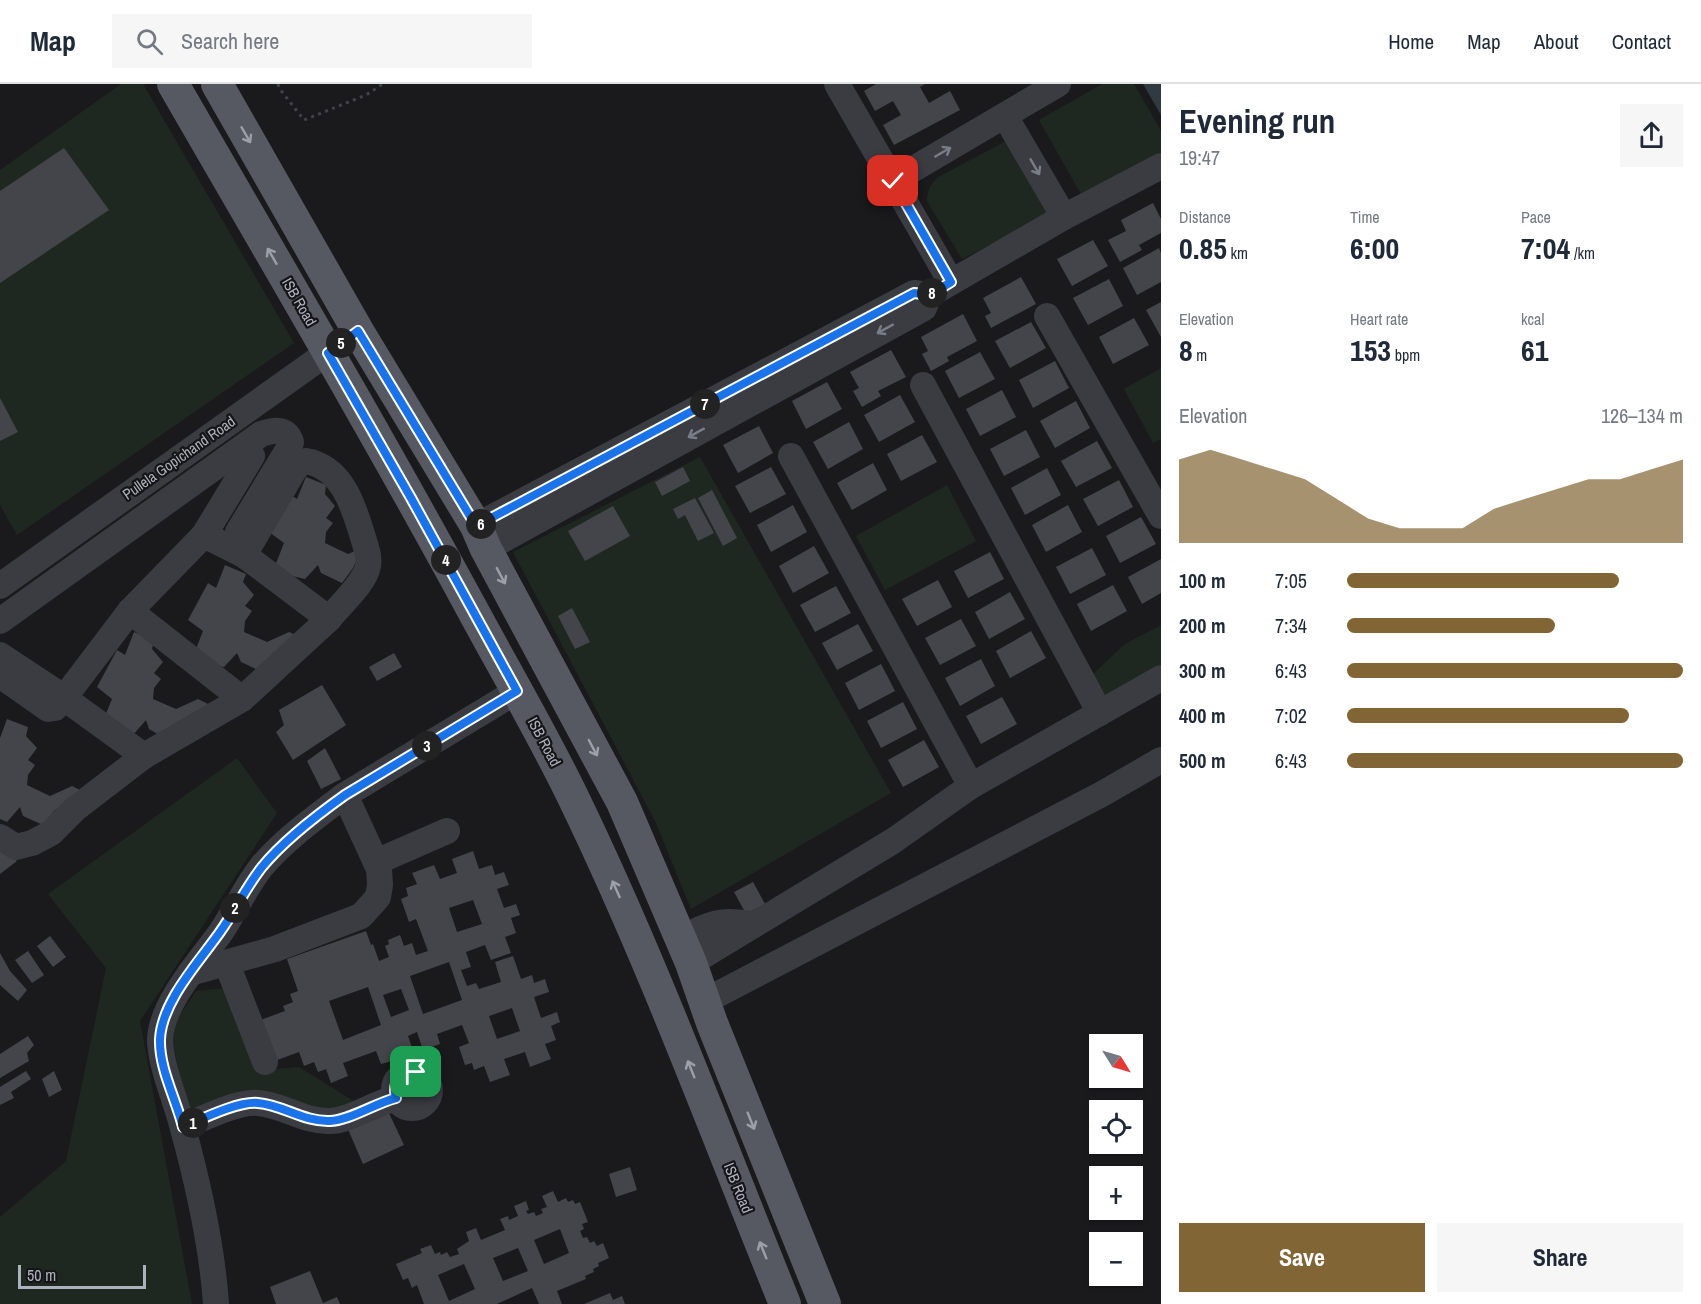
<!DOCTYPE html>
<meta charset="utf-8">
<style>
:root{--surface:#fff;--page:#f6f6f7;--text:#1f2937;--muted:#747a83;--line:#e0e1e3;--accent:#826535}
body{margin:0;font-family:"Archivo Narrow",sans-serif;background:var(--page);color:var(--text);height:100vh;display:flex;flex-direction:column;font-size:22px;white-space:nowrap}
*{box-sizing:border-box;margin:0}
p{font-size:20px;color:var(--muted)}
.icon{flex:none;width:33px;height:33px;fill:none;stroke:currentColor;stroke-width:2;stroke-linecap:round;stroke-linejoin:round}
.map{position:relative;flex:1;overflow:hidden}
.drawer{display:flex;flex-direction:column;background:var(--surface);width:540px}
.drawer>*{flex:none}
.needle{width:39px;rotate:127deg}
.tools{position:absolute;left:1089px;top:950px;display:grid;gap:12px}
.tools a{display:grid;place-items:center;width:54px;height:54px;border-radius:0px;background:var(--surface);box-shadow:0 2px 4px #0004;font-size:30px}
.scale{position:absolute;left:18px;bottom:15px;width:128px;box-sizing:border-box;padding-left:6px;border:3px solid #acb2bd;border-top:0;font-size:16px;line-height:21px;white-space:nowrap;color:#acb2bd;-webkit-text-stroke:4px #151518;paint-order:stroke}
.pin{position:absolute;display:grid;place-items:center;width:51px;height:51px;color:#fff;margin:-26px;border-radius:12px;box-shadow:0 3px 9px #0006}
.km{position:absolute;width:30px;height:30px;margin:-15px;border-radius:50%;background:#222;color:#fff;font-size:16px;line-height:30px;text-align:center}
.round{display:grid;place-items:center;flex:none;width:63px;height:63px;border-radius:0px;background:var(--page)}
.overview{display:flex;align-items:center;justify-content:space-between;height:102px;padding:0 18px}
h1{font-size:33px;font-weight:700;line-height:45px}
.metrics{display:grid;grid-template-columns:repeat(3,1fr);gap:9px;height:102px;padding:6px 18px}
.metrics div{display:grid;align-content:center}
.metrics b{font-size:30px;font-weight:700}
.metrics small{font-size:16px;font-weight:400}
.metrics p{font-size:16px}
.chart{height:168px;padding:12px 18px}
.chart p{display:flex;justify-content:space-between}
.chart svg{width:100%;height:108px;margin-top:6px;fill:var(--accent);opacity:.7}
.primary-button{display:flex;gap:12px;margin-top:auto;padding:12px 18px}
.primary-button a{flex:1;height:69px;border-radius:0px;background:var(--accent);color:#fff;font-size:24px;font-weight:700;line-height:69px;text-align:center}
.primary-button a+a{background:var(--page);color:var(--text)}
ul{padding:0 18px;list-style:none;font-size:20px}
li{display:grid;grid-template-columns:96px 72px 1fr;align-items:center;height:45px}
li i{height:15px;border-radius:8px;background:var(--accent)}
header{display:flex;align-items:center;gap:36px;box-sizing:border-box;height:84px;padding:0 30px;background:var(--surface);border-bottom:2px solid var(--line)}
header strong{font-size:28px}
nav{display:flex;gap:33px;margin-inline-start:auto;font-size:21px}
.search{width:420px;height:54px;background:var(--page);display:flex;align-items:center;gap:15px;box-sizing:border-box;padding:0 21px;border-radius:0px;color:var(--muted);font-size:22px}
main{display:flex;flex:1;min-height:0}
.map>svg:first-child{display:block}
.green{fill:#1f2820}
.water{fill:#2f3a42}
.building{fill:#44454a;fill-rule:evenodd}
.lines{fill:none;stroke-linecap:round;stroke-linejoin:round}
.path{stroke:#414349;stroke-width:3;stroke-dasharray:3 4.5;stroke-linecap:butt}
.minor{stroke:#3b3c42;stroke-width:26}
.major{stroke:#565961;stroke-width:32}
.oneway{stroke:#9ba0ab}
.oneway2{stroke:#797d86}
.route-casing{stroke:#fff;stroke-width:12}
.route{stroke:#1a73e8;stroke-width:8}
.labels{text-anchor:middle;stroke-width:4.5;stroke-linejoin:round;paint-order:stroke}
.street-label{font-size:15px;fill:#acb2bd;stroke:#151518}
</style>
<header>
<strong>Map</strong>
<div class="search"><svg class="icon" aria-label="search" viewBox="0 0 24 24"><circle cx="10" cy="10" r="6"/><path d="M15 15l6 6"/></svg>Search here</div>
<nav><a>Home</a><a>Map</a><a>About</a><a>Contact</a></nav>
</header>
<main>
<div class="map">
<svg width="1161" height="1220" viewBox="0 0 1161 1220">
<rect width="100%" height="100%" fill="#1a1a1d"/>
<g class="green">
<polygon points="121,0 143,0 294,259 17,451 0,421 0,86"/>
<polygon points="1102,0 1134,0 1161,47 1161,76 1086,119 1039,36"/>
<path d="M1008 56 1051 130 962 175 927 117C927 106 930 101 938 93Z"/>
<polygon points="1161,284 1161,355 1153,359 1124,305"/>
<polygon points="700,373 891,709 691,825 656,739 513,468"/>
<polygon points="947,401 976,457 885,506 856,452"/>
<polygon points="1161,541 1161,582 1106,612 1093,590 1125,560"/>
<polygon points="237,674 277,729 140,937 192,1220 0,1220 0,1133 66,1077 106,884 48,810"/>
<polygon points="227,904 262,986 299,983 360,1021 341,1029 188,1029 170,946 196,907"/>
</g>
<polygon class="water" points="1143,0 1161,0 1161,31"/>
<g class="building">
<polygon points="876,0 925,0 920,3 929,19 950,7 960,26 894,61 883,41 901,31 893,17 875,27 864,7"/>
<polygon points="64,64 109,126 0,199 0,107"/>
<polygon points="1153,119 1161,135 1161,149 1139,161 1142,166 1120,178 1108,156 1126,147 1121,136"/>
<polygon points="1093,156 1108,182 1072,202 1057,175"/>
<polygon points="1159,164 1161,169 1161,198 1137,211 1123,184"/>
<polygon points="1021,193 1036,220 991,244 985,232 991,229 983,214"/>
<polygon points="1109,195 1123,222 1088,241 1073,214"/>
<polygon points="1161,218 1161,253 1146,226"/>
<polygon points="963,230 977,257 947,273 949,277 931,287 922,270 928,267 921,253"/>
<polygon points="1134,234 1149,261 1113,280 1099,253"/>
<polygon points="1031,238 1046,264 1010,284 995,257"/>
<polygon points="891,266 906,293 878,307 881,312 862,323 853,307 859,304 850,288"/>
<polygon points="980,268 995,295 959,314 945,287"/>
<polygon points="1055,277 1069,304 1033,324 1019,296"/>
<polygon points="827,298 842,325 806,345 792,317"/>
<polygon points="1002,306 1016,333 980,352 966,325"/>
<polygon points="900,311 915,338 879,358 864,331"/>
<polygon points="0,314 18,348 0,357"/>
<polygon points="1076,317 1090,344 1055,364 1040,337"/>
<polygon points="849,338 863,365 828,385 813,358"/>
<polygon points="759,342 773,369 738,389 723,361"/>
<polygon points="1026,346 1040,373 1004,392 990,365"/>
<polygon points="922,351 937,378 901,397 887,370"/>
<polygon points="1097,357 1112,384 1076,403 1061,377"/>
<polygon points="873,379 887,406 852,426 837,399"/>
<polygon points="683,383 690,397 662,412 655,398"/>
<polygon points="771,383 786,410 750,429 735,402"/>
<polygon points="1047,384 1061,411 1025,431 1011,404"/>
<polygon points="306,393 326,401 325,410 335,422 326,434 333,439 326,448 325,459 348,470 355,467 359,471 353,484 342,499 321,489 318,481 305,495 292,492 275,482 284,459 269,448 289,410 297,415"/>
<polygon points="1119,396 1133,423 1098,442 1083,415"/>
<polygon points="712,406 737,454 723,462 698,414"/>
<polygon points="695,414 714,449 698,457 685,431 678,435 673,425"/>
<polygon points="793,421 807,448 771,468 757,441"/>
<polygon points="1068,421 1082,448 1046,468 1032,441"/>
<polygon points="613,422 630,452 585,477 568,447"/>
<polygon points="1141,433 1156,460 1120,479 1106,452"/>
<polygon points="814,462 829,489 793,509 779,482"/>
<polygon points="1092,464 1106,491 1070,510 1056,483"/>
<polygon points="990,468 1004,495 968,514 954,487"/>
<polygon points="1161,475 1161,509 1142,520 1128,493"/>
<polygon points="225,481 246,490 243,498 254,511 245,522 252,527 245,537 244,548 267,558 289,548 300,553 260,587 241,578 237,569 224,583 211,580 194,570 203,547 188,536 208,499 216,504"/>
<polygon points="938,496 952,523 917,542 902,515"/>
<polygon points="1113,501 1127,527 1091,547 1077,520"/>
<polygon points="836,502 851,529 815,548 800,521"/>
<polygon points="1010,508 1025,535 989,555 975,528"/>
<polygon points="572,524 590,558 575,565 558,532"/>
<polygon points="961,535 976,562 940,581 925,554"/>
<polygon points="858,540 873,567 837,586 822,559"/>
<polygon points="1031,547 1046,574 1010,594 996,567"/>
<polygon points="134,548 154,557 152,565 163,578 154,589 161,595 154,604 153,615 176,625 198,615 208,620 161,652 149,645 146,636 133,651 103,637 112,615 97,603 117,566 125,571"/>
<polygon points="394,569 402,583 377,597 369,583"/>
<polygon points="981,575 995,602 960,622 945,594"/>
<polygon points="881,580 895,607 859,626 845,599"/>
<polygon points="322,601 346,641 293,676 276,648 284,641 279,626"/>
<polygon points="1002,613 1017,640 981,660 966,632"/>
<polygon points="903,618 917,645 881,664 867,637"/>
<polygon points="7,635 28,643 26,652 37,664 28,676 35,681 28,691 27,701 50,712 72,702 82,707 73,720 55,726 43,741 23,732 20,723 7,738 0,735 0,654"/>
<polygon points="924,656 939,683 903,703 888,676"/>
<polygon points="325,664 341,695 321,705 307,677"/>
<polygon points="0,761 17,777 0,790"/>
<path d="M473 767 479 785 492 781 495 791 504 788 509 801 497 805 504 824 516 820 520 831 511 834 516 849 505 853 511 869 491 876 485 861 466 868 471 883 461 886 467 902 476 899 479 905 501 898 495 878 513 872 521 895 532 891 534 899 545 895 549 908 534 913 541 934 557 928 560 938 551 942 556 956 545 960 551 975 530 983 525 968 504 975 510 991 490 998 484 982 474 986 472 979 465 981 459 963 469 959 462 941 437 950 440 960 423 966 417 948 408 952 414 969 396 976 381 980 376 967 343 979 348 992 331 999 326 985 318 988 314 978 304 982 299 968 269 979 255 938 285 927 283 922 293 918 290 910 298 907 287 875 366 847 371 861 373 860 379 877 389 873 385 862 389 860 388 856 400 851 404 862 412 859 416 871 428 867 416 835 409 838 401 815 408 812 406 804 417 800 412 789 434 781 440 795 457 789 452 775ZM473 816 482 840 457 848 449 824ZM449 878 462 916 423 930 410 892ZM368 903 381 941 343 956 329 917ZM401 905 409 926 391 933 383 911ZM512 924 520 947 497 955 489 932Z"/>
<polygon points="753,798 765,820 746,830 734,808"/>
<polygon points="50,852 66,873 53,883 37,862"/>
<polygon points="28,867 44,891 32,899 15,876"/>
<polygon points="0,869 10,887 27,906 18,917 0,901"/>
<polygon points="28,952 34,961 27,969 29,977 0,994 0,970"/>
<polygon points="26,987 31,995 11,1008 14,1014 0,1021 0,1003"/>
<polygon points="54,987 62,1006 49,1013 42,995"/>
<polygon points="387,1025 404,1061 363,1080 347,1043"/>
<polygon points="630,1083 637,1106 616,1113 609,1090"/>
<path d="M553 1107 558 1118 566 1114 568 1118 573 1116 575 1120 580 1118 588 1138 582 1140 584 1145 580 1147 583 1154 587 1153 590 1159 594 1157 597 1162 603 1159 609 1174 598 1179 599 1182 593 1185 594 1188 585 1192 586 1195 557 1207 562 1220H539L532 1204 497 1220H424L417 1201 412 1204 408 1194 403 1196 396 1180 422 1169 420 1165 431 1161 435 1170 440 1168 441 1171 447 1168 450 1173 459 1170 457 1165 469 1157 466 1148 476 1144 481 1156 505 1146 500 1135 508 1132 509 1136 518 1132 514 1122 526 1117 529 1126 526 1127 528 1130 534 1128 536 1132 543 1129 541 1125 547 1123 542 1112ZM560 1145 569 1169 544 1180 534 1156ZM518 1164 528 1187 503 1197 493 1174ZM464 1180 475 1205 449 1217 438 1191Z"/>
<polygon points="310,1187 323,1219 337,1213 340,1220 276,1220 270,1203"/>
<polygon points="610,1209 613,1216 622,1212 625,1220 584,1220"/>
</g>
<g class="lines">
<polyline class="path" points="278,0 279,4 304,36 366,11 383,0"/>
<g class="minor">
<polyline points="837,0 951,198"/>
<polyline points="1005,32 1064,133"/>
<polyline points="893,97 1058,0"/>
<polyline points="1047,232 1161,432"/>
<polyline points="923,301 1100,629"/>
<polyline points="791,372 971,702"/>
<path d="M306 377C341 383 353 420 362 450 365 461 370 472 368 482 365 499 340 521 329 535L244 471 293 388 300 378Z"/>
<polyline points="476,442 914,209 929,211"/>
<polyline points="204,451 252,372 246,362"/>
<polyline points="486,465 924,224 929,211 1064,133 1161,82"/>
<polyline points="0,502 358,247"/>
<polyline points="130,527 64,614 144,672"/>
<path d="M0 537 261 350C273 346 286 343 291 358L289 364 238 448"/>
<polyline points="0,571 56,608"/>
<polyline points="0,591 48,625 55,624 64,614"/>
<polyline points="242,615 130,527 204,451 244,471"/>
<polyline points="0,753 16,763 32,759 51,749 75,725 144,672 242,615 329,535"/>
<polyline points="376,778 447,747"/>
<path d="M681 855C711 839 720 834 754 841"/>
<polyline points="691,879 893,757 971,702 1161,594"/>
<polyline points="227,880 265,978"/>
<polyline points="190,889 275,865 361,832 372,820 378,813 380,801 379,785 345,711"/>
<polyline points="705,917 1102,710 1161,676"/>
<circle cx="412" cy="1006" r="18"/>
<path d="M183 1043C202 1035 238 1017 258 1019 284 1021 304 1038 330 1037 349 1037 375 1019 396 1014"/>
<path d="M216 1220C212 1160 198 1099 182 1041 175 1014 162 986 160 958 159 922 201 876 221 848 235 827 246 802 262 782 285 755 317 732 345 711L517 607"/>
</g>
<g class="major">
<path d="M173 0C274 175 376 348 472 525 506 588 542 649 573 713 653 878 716 1050 785 1220"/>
<polyline points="217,0 358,247 476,442 486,465 622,718 691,879 712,939 825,1220"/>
</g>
</g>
<defs><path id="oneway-shaft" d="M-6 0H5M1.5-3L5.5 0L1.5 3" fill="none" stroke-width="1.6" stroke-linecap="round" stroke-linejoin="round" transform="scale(1.5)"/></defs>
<g class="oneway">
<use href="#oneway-shaft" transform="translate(246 51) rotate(60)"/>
<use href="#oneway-shaft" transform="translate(272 172) rotate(-120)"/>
<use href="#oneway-shaft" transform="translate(501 492) rotate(62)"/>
<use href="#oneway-shaft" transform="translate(593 664) rotate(62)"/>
<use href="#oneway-shaft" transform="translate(616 805) rotate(-114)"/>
<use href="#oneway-shaft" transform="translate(691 985) rotate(-112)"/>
<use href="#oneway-shaft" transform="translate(751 1037) rotate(68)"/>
<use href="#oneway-shaft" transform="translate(763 1166) rotate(-112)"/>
</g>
<g class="oneway2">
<use href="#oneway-shaft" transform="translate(943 68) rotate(-30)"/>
<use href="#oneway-shaft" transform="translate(1035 83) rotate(60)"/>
<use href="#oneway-shaft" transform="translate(885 245) rotate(151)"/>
<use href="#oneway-shaft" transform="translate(696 349) rotate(151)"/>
</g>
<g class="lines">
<defs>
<path id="route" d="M416 988C400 988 392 998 396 1014 376 1019 348 1037 330 1037 304 1038 283 1021 258 1019 238 1017 202 1035 183 1043 176 1015 159 984 160 955 162 917 199 878 220 848 235 827 246 803 262 783 284 756 317 731 345 711L517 607 411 414 328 269 358 247 476 442 914 209 930 211 951 198 893 97"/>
</defs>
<use href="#route" class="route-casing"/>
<use href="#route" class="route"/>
</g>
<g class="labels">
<g class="street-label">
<text transform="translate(299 218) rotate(60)" y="5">ISB Road</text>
<text transform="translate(179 374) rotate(-35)" y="5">Pullela Gopichand Road</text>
<text transform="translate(544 658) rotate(62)" y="5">ISB Road</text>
<text transform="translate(738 1104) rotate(68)" y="5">ISB Road</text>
</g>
</g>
</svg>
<div class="tools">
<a><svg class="needle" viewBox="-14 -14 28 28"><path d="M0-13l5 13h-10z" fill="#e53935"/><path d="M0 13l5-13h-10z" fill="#747a83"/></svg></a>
<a><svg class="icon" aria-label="locate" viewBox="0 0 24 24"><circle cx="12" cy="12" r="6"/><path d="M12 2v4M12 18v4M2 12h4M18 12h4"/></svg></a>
<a>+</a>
<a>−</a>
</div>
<div class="scale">50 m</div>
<div class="pin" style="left:416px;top:988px;background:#1e9e55"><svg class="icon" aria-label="arrive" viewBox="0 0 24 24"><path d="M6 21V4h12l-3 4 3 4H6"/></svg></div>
<div class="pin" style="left:893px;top:97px;background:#d93025"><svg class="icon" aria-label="check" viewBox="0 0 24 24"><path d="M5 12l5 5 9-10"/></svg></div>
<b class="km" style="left:193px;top:1039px">1</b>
<b class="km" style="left:235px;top:824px">2</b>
<b class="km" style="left:427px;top:662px">3</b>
<b class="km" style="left:446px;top:476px">4</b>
<b class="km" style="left:341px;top:259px">5</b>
<b class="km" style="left:481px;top:440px">6</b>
<b class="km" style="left:705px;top:320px">7</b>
<b class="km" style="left:932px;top:209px">8</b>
</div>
<section class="drawer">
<div class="overview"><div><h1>Evening run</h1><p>19:47</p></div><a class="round"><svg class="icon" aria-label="share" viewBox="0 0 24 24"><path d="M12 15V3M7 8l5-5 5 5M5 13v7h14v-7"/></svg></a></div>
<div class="metrics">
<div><p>Distance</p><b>0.85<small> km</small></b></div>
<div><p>Time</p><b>6:00</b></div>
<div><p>Pace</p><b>7:04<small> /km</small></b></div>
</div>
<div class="metrics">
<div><p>Elevation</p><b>8<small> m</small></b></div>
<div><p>Heart rate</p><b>153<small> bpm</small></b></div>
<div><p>kcal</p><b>61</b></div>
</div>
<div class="chart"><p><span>Elevation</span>126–134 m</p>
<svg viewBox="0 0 160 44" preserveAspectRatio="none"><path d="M0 44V10L10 6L20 10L30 14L40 18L50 26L60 34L70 38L80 38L90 38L100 30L110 26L120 22L130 18L140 18L150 14L160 10V44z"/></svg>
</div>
<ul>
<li><b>100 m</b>7:05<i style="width:81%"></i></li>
<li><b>200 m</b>7:34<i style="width:62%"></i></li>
<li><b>300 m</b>6:43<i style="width:100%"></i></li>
<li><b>400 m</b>7:02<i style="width:84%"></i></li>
<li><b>500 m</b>6:43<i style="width:100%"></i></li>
</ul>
<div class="primary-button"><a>Save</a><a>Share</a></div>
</section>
</main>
